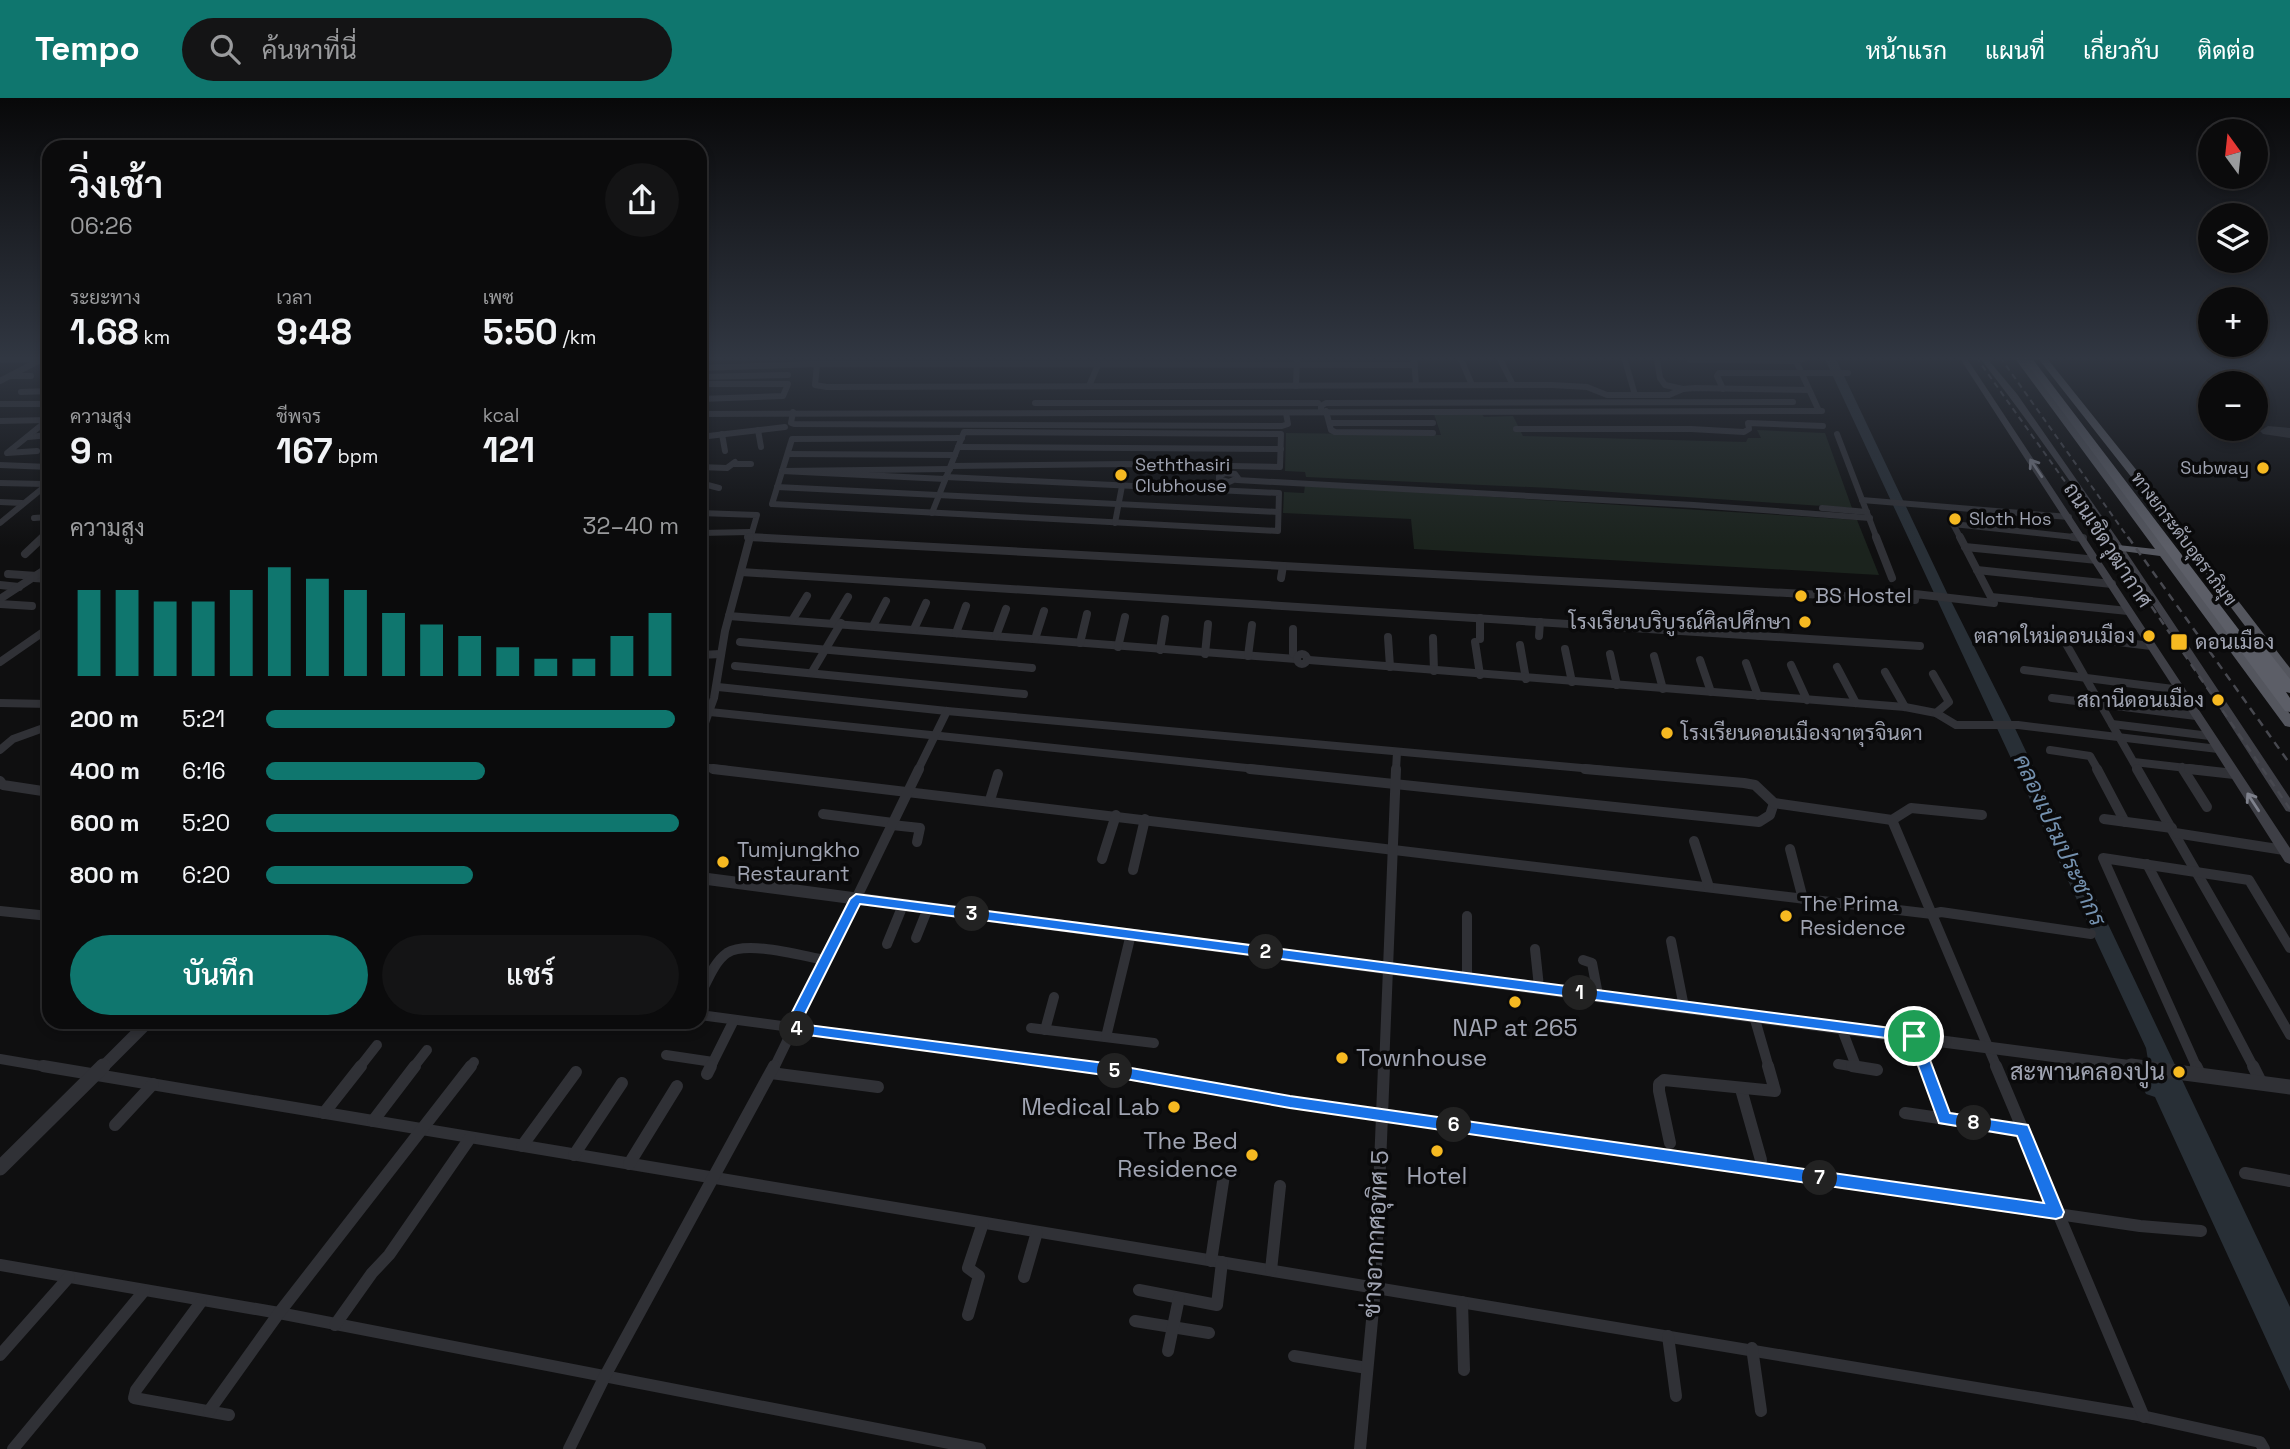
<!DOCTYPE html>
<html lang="th">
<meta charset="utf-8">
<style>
:root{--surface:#0b0b0c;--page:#141415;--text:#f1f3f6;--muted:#9a9b9d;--line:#2b2b2d;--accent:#0f766e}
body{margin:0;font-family:"Space Grotesk",Sarabun,sans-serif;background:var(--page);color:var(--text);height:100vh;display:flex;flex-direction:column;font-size:26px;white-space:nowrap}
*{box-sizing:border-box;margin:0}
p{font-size:23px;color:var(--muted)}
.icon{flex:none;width:38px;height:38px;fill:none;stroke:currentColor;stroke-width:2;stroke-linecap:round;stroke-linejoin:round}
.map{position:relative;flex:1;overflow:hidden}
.details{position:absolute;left:42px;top:42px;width:665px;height:889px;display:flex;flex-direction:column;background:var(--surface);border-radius:21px;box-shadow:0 4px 10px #0003,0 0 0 2px var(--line)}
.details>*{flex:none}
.needle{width:46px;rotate:345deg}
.buttons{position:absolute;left:2198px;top:21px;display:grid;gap:14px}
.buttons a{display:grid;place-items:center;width:70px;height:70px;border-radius:50%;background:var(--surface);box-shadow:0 4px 10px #0003,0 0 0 2px var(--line);font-size:35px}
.pin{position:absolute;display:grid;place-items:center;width:60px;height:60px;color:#fff;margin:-30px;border:4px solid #fff;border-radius:50%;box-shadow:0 2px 7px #0007}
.km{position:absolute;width:35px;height:35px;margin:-18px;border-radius:50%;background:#222;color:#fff;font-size:19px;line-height:35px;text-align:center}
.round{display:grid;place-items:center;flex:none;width:74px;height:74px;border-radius:37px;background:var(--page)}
.head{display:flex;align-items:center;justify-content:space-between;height:119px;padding:0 28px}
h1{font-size:38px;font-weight:600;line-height:52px}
.metrics{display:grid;grid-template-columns:repeat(3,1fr);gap:10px;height:119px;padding:7px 28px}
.metrics div{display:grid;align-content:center}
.metrics b{font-size:35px;font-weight:600}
.metrics small{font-size:19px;font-weight:400}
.metrics p{font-size:19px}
.chart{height:196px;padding:14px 28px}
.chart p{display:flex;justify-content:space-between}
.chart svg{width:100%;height:126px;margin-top:7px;stroke:var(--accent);stroke-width:6}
.button{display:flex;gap:14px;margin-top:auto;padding:14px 28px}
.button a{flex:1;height:80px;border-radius:42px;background:var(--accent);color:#fff;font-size:28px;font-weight:600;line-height:80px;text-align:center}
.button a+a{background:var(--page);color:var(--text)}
ul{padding:0 28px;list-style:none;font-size:23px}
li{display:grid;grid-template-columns:112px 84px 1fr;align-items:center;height:52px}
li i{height:18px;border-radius:9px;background:var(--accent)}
header{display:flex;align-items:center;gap:42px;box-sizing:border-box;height:98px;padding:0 35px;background:var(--accent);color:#fff}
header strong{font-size:33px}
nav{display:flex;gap:38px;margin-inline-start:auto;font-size:24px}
.search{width:490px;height:63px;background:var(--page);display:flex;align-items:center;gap:18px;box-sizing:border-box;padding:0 24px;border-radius:38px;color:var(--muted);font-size:26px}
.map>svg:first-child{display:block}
.green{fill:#1b231d}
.water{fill:#282f36}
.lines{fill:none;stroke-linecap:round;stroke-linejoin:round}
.taxiway{fill:#2b2c30;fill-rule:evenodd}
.minor-far3{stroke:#303136;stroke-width:6}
.minor-far2{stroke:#303136;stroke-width:8}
.minor-far1{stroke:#303136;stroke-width:10}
.minor{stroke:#303136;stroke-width:12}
.tertiary-far1{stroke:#303136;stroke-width:12}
.tertiary{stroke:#303136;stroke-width:15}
.secondary{fill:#3e3f46;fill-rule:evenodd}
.trunk{fill:#54565e;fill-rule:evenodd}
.motorway{fill:#5c5e67;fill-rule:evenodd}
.rail-far1{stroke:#47484f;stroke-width:2;stroke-dasharray:6 4.5;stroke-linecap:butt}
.rail{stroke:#47484f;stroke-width:2.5;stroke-dasharray:8 6;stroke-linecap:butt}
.oneway{stroke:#7e818c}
.route{fill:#1a73e8;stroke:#fff;stroke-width:2;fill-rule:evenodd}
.poi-dot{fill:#f6b921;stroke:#0a0a0b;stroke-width:2.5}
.labels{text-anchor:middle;stroke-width:7;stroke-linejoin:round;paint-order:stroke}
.far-poi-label{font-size:18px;fill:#a0a4b2;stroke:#0a0a0b;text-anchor:start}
.far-street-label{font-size:18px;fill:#a0a4b2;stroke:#0a0a0b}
.street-label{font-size:21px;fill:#a0a4b2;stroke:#0a0a0b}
.poi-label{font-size:21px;fill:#a0a4b2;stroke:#0a0a0b;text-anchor:start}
.water-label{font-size:23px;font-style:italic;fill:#7491af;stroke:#0a0a0b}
.near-poi-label{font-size:24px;fill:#a0a4b2;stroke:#0a0a0b;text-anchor:end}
.near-street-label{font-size:24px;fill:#a0a4b2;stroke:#0a0a0b}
</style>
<header>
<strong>Tempo</strong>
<div class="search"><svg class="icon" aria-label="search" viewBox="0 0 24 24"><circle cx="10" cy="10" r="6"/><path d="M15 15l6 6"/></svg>ค้นหาที่นี่</div>
<nav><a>หน้าแรก</a><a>แผนที่</a><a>เกี่ยวกับ</a><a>ติดต่อ</a></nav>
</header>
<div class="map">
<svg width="2290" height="1351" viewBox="0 0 2290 1351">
<rect width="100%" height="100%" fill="#0f0f10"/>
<g class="green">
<polygon points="1481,315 1484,319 1513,318 1523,338 1746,344 1748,340 1761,340 1757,332 1825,335 1852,410 1551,390 1306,379 1305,374 1285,373 1286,335 1441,337 1434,316"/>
<polygon points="1305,387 1857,422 1879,477 1414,451 1411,421 1283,415 1284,394 1304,395"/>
</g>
<polygon class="water" points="1824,259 1835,259 1948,497 2012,624 2290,1209 2290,1293 2155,999 2146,996 2140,984 2156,980 2148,962 2146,950"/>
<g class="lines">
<polygon class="taxiway" points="2268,328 2290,330 2290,340 2263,336 2260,333"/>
<g class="minor-far3">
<polyline points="1414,259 1416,287"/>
<polyline points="1460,259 1472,287"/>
<polyline points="1499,259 1513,287"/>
<polyline points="1624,259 1635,297"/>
<polyline points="1808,259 1796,263 1819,313"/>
<polyline points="0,262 38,261"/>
<polyline points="1657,262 1660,280 1665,287 1683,291"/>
<polyline points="1690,262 1796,263"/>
<polyline points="817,266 815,287 827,289 1552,287 1587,289 1607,297 1669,297 1683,291 1695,290 1809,292"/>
<polyline points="700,270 817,266 1415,267"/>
<polyline points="12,278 31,278"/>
<polyline points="700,279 788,277"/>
<polyline points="0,283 46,259"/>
<polyline points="700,286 788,286 783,298 700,301"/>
<polyline points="1089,288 1098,267"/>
<polyline points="1296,288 1297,259"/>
<polyline points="1723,291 1717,278 1719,275 1848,275"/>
<polyline points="21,294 49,293"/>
<polyline points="1035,305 1318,305"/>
<polyline points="0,306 49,306"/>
<polyline points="1321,313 1321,308 1326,305 1793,304"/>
<polyline points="1326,313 1331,332 1335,334 1433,335"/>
<polyline points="793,314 791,325 794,326 1282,328 1288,326 1286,315"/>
<polyline points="700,316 1822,313"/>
<polyline points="0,323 49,322"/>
<polyline points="1330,325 1433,325"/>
<polyline points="1516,331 1691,331 1744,334 1749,331 1748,325 1823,328"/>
<polyline points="758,332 761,349"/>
<polyline points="722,336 725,353"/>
<polyline points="1837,336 1877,441"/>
<polyline points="28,339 49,337"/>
<polyline points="700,339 785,329"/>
<polyline points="958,349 1281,351"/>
<polyline points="37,353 7,355 49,321"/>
<polyline points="788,356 955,357"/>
<polyline points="734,366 751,366"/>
<polyline points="0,367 49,369"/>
<polyline points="700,369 727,370 735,364"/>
<polygon points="1225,375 1235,376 1238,380 1229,384 1219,381 1219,378"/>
<polyline points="946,379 1279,395 1278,433 772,406 792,341 962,340"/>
<polyline points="945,381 782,373 950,371"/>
<polyline points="1237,382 1694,407 1870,420"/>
<polyline points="0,385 44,386"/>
<polyline points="700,385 719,390"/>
<polyline points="777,389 1278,414"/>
<polyline points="1862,402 2069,419"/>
<polyline points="0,404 22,405"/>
<polyline points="1822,410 1867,414"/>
<polyline points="700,415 757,417 750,441"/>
<polyline points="932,415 964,334 1281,336 1280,369 1125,366 951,368"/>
<polyline points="34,420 49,419"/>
<polyline points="0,425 49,385"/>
<polyline points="1115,425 1122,388"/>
<polyline points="1953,426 1961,441"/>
<polyline points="1953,426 2083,440"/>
<polyline points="700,435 750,434"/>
<polyline points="748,439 779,441"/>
<polyline points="41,441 49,433"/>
</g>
<g class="minor-far2">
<polyline points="748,439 1915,502 1915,496 1994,505 1991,499"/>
<polyline points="1876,439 1892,480"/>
<polyline points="1960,439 1991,499 2128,513"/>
<polyline points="2073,439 2083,440"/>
<polyline points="1965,449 2097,462"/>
<polyline points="25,456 43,439"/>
<polyline points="1977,472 2112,486"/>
<polyline points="741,474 1920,548"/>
<polyline points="8,476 37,478"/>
<polyline points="34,480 49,481"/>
<polyline points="1281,480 1283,468"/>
<polyline points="0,487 19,489"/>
<polyline points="0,501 49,469"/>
<polyline points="0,506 32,508"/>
<polyline points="729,518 1296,561"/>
<polyline points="1480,520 1480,541"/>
<polyline points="793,521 807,498"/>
<polyline points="833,524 848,499"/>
<polyline points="873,528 886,503"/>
<polyline points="914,531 926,505"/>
<polyline points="1293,531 1293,556 1297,558"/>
<polyline points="956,535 966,508"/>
<polyline points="996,538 1006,511"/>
<polyline points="1539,538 1540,524"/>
<polyline points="1388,539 1390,569"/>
<polyline points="1433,540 1434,573"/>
<polyline points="1035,541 1044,513"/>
<polyline points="740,544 1032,570"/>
<polyline points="1475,544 1480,577"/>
<polyline points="1080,545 1087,516"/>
<polyline points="1520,547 1526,581"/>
<polyline points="1118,549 1125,519"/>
<polyline points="1565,551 1572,584"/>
<polyline points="1160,552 1165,521"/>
<polyline points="1205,556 1208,526"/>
<polyline points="1610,556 1617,587"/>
<circle cx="1302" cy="561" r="5"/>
<polyline points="700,557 721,556"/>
<polyline points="1248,558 1252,527"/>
<polyline points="1654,558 1663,591"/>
<polyline points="1309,562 1905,609 1936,615 1956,627 2018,627 2218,651"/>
<polyline points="1700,562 1711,594"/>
<polyline points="0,564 49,530"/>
<polyline points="1746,565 1758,598"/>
<polyline points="1791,567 1807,602"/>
<polyline points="735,568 1024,596"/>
<polyline points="1837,569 1856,605"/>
<polyline points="2024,572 2181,592"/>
<polyline points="812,574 841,525"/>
<polyline points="1885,574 1905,609"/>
<polyline points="1933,576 1949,604 1936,615"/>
<polyline points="718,589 947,613 1604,672"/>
<polyline points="2052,600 2196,618"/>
<polyline points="0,605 49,606"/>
<polyline points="710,614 1266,672"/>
<polyline points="2112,626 2210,638"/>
<polyline points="700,639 714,600 725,533 750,439"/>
<polyline points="0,652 13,641 49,628"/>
<polyline points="2050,652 2090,658 2098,672"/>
<polyline points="2134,664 2204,672"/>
<polyline points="700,669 728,672"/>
<polyline points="2182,669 2184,672"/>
<polyline points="918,672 947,613"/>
<polyline points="1396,672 1397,654"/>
<polyline points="2138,672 2061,537 2151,548"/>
</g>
<g class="minor-far1">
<polyline points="713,671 1932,816 1941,814 2091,836"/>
<polyline points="1250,671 1759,724 1770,717 1774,705"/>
<polyline points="1585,671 1744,685 1755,687 1774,705 1892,722 1911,710 1982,717"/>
<polyline points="2097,671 2125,724"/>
<polyline points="2137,671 2290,937"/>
<polyline points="2183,671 2207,709"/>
<polyline points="2189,671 2234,676"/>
<polyline points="0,683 3,687 49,694"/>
<polyline points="990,702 998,676"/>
<polyline points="823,716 893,725"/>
<polyline points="2104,721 2172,730"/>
<polyline points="1892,722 1997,970"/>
<polyline points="892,727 920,730 917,744"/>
<polyline points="2175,735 2284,752"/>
<polyline points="1694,743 1709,789"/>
<polyline points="1790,751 1803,801"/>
<polyline points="1102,761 1116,717"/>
<polyline points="2147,766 2254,970"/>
<polyline points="1133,772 1145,721"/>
<polyline points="0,813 49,818"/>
<polyline points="1467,818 1467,879"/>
<polyline points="916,840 928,810"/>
<polyline points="1671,843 1684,909"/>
<polyline points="887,846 903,807"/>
<polyline points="1535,851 1539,889"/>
<polyline points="1583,862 1592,865 1598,897"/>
<path d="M700 897C707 884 714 864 727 855 747 842 802 858 825 862"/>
<polyline points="700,917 1096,970"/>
<polyline points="1754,918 1769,970"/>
<polyline points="1841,929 1856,968"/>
<polyline points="1031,930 1154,945"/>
<polyline points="1045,932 1054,899"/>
<polyline points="1914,938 1926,970"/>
<polyline points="1106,939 1131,836"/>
<polyline points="666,957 713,964"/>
<polyline points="0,961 53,970"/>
<polyline points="1838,966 1863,970"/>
<polyline points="359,970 377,947"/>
<polyline points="413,970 427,952"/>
<polyline points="469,970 474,964"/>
<polyline points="710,970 734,922"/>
<polyline points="774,970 919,671"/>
<polyline points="1384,970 1396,671"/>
<polyline points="2197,970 2103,760 2249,782 2290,850"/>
</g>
<g class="minor">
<polyline points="43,968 2133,1316 2260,1344 2264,1351"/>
<polyline points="1083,968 1290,1004 2140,1128 2201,1133"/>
<polyline points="1852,968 1877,972"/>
<polyline points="1925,968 1944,1021"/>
<polyline points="1996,968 2144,1319"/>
<polyline points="2196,968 2200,976"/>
<polyline points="2253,968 2261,984"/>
<polyline points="771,975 878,989"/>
<polyline points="707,976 711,968"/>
<polyline points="1741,991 1761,1062"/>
<polyline points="324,1015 361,968"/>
<polyline points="1905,1015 2022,1032"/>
<polyline points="373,1023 415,968"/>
<polyline points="115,1027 153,986"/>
<polyline points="1670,1045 1659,993 1659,986 1664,982 1775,993 1768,968"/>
<polyline points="522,1048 576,974"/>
<polyline points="574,1057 622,985"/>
<polyline points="629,1066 677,988"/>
<polyline points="2245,1075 2290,1083"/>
<polyline points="1211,1163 1224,1077"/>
<polyline points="0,1167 279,1215 980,1351"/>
<polyline points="1271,1172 1280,1088"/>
<polyline points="1024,1179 1037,1134"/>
<polyline points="1139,1192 1217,1207 1222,1164"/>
<polyline points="201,1204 136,1292 134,1300 229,1317"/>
<polyline points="1462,1204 1464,1272"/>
<polyline points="968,1217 979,1178 968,1170 983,1125"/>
<polyline points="1135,1223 1209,1235"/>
<polyline points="335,1227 372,1175 389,1157 470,1040"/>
<polyline points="1668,1238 1676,1298"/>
<polyline points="1752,1250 1761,1313"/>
<polyline points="1168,1253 1179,1200"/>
<polyline points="0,1257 69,1179"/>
<polyline points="1294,1258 1367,1270"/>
<polyline points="209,1313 279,1215 471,968"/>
<polyline points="13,1351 144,1193"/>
<polyline points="569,1351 605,1278 774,968"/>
<polyline points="1360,1351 1375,1190 1384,968"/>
</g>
<g class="tertiary-far1">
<polyline points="700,780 2144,970"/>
<polyline points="102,970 148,924"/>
</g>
<g class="tertiary">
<polyline points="2131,968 2290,989"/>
<polyline points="0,1070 103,968"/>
</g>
<g class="secondary">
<polygon points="1959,259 1966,259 2290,750 2290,766 2285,764 2203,635"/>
<path d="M1979 259H1986L2017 296 2117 440 2290 700V714L2286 713C2186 560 2091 403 1979 259Z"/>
</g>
<g class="trunk">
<polygon points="2014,259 2023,259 2290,616 2290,629 2285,628 2160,458 2114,452 2114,448 2118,447 2155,451"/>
<polygon points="2037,259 2046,259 2162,404 2290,570 2290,583 2286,582 2154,408"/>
</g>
<polygon class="motorway" points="2022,259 2031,259 2246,541 2252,538 2257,539 2290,581 2290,595 2286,594 2290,600 2290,614 2285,613"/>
<g class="rail-far1">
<polyline points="1976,259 2106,441"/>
<polyline points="2000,259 2129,441"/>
</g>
<g class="rail">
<polyline points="2104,439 2290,711"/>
<polyline points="2128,439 2290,666"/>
</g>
</g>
<defs><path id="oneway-shaft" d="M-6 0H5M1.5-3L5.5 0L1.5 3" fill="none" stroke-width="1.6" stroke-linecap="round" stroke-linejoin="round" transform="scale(1.75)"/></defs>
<g class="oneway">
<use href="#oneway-shaft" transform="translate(2036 370) rotate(-124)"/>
<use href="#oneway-shaft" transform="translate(2253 704) rotate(-123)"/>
</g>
<linearGradient id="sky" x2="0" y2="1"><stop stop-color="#080809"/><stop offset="0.58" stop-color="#313742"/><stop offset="1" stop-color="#313742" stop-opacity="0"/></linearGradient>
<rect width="2290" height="449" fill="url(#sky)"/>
<path class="route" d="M856 796 1914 933 1921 938 1950 1015 2028 1027 2064 1114 2062 1119 2056 1121 1290 1010 1097 976 786 934 784 930 850 801ZM860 806 1909 943 1939 1025 2017 1038 2044 1105 1290 998 1097 964 800 926Z"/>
<g class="poi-dot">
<circle cx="2263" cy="370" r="7"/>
<circle cx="1121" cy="377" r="7"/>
<circle cx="1955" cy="421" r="7"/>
<circle cx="1801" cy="498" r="7"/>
<circle cx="1805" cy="524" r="7"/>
<circle cx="2149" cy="538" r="7"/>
<rect x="2170" y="535" width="18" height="18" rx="3.5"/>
<circle cx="2218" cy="602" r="7"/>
<circle cx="1667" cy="635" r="7"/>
<circle cx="723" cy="764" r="7"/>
<circle cx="1786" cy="818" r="7"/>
<circle cx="1515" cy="904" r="7"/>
<circle cx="1342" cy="960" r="7"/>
<circle cx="2179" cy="974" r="7"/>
<circle cx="1174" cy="1009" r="7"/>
<circle cx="1437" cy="1053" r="7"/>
<circle cx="1252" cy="1057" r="7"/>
</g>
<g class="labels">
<g class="far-poi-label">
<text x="1135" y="373">Seththasiri<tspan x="1135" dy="21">Clubhouse</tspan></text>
<text x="2249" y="376" text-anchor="end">Subway</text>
<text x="1969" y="427">Sloth Hos</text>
</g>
<g class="far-street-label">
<text transform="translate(2184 441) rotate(53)" y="6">ทางยกระดับอุตราภิมุข</text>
</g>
<g class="street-label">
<text transform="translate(2108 447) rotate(57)" y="7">ถนนเชิดวุฒากาศ</text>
</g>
<g class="poi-label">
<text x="1815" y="505">BS Hostel</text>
<text x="1791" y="531" text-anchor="end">โรงเรียนบริบูรณ์ศิลปศึกษา</text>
<text x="2135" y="545" text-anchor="end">ตลาดใหม่ดอนเมือง</text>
<text x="2195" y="551">ดอนเมือง</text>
<text x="2204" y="609" text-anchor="end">สถานีดอนเมือง</text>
<text x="1681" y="642">โรงเรียนดอนเมืองจาตุรจินดา</text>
<text x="737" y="759">Tumjungkho<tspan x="737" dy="24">Restaurant</tspan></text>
<text x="1800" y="813">The Prima<tspan x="1800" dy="24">Residence</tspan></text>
</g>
<g class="water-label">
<text transform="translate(2060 742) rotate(65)" y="8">คลองเปรมประชากร</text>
</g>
<g class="near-poi-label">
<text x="1515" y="938" text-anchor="middle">NAP at 265</text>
<text x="1356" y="968" text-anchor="start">Townhouse</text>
<text x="2165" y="982">สะพานคลองปูน</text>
<text x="1160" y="1017">Medical Lab</text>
<text x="1238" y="1051">The Bed<tspan x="1238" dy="28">Residence</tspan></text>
<text x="1437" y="1086" text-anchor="middle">Hotel</text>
</g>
<g class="near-street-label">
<text transform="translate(1376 1136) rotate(-87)" y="8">ช่างอากาศอุทิศ 5</text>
</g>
</g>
</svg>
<div class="buttons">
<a><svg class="needle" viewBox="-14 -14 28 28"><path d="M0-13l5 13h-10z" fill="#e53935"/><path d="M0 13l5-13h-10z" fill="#9a9b9d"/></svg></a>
<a><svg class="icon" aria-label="layers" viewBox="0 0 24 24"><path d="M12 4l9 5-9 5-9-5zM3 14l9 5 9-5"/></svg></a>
<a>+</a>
<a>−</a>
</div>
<div class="pin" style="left:1914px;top:938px;background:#1e9e55"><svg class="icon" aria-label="arrive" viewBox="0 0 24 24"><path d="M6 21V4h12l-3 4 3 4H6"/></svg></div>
<b class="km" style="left:1580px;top:895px">1</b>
<b class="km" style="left:1266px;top:854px">2</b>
<b class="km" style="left:972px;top:816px">3</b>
<b class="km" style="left:797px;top:931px">4</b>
<b class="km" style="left:1115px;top:973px">5</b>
<b class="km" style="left:1454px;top:1027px">6</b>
<b class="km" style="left:1820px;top:1080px">7</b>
<b class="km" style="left:1974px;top:1025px">8</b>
<section class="details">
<div class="head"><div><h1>วิ่งเช้า</h1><p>06:26</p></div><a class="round"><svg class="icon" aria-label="share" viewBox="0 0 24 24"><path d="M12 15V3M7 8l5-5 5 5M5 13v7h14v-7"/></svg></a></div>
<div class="metrics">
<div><p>ระยะทาง</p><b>1.68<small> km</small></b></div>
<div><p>เวลา</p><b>9:48</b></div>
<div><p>เพซ</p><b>5:50<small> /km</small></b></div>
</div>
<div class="metrics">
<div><p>ความสูง</p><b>9<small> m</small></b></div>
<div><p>ชีพจร</p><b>167<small> bpm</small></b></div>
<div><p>kcal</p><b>121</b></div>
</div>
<div class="chart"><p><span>ความสูง</span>32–40 m</p>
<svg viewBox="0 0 160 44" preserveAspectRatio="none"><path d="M5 44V14M15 44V14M25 44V18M35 44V18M45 44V14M55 44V6M65 44V10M75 44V14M85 44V22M95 44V26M105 44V30M115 44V34M125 44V38M135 44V38M145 44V30M155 44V22"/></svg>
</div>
<ul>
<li><b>200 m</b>5:21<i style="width:99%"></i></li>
<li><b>400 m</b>6:16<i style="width:53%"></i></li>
<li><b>600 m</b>5:20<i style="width:100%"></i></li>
<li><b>800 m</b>6:20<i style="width:50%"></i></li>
</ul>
<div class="button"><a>บันทึก</a><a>แชร์</a></div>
</section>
</div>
